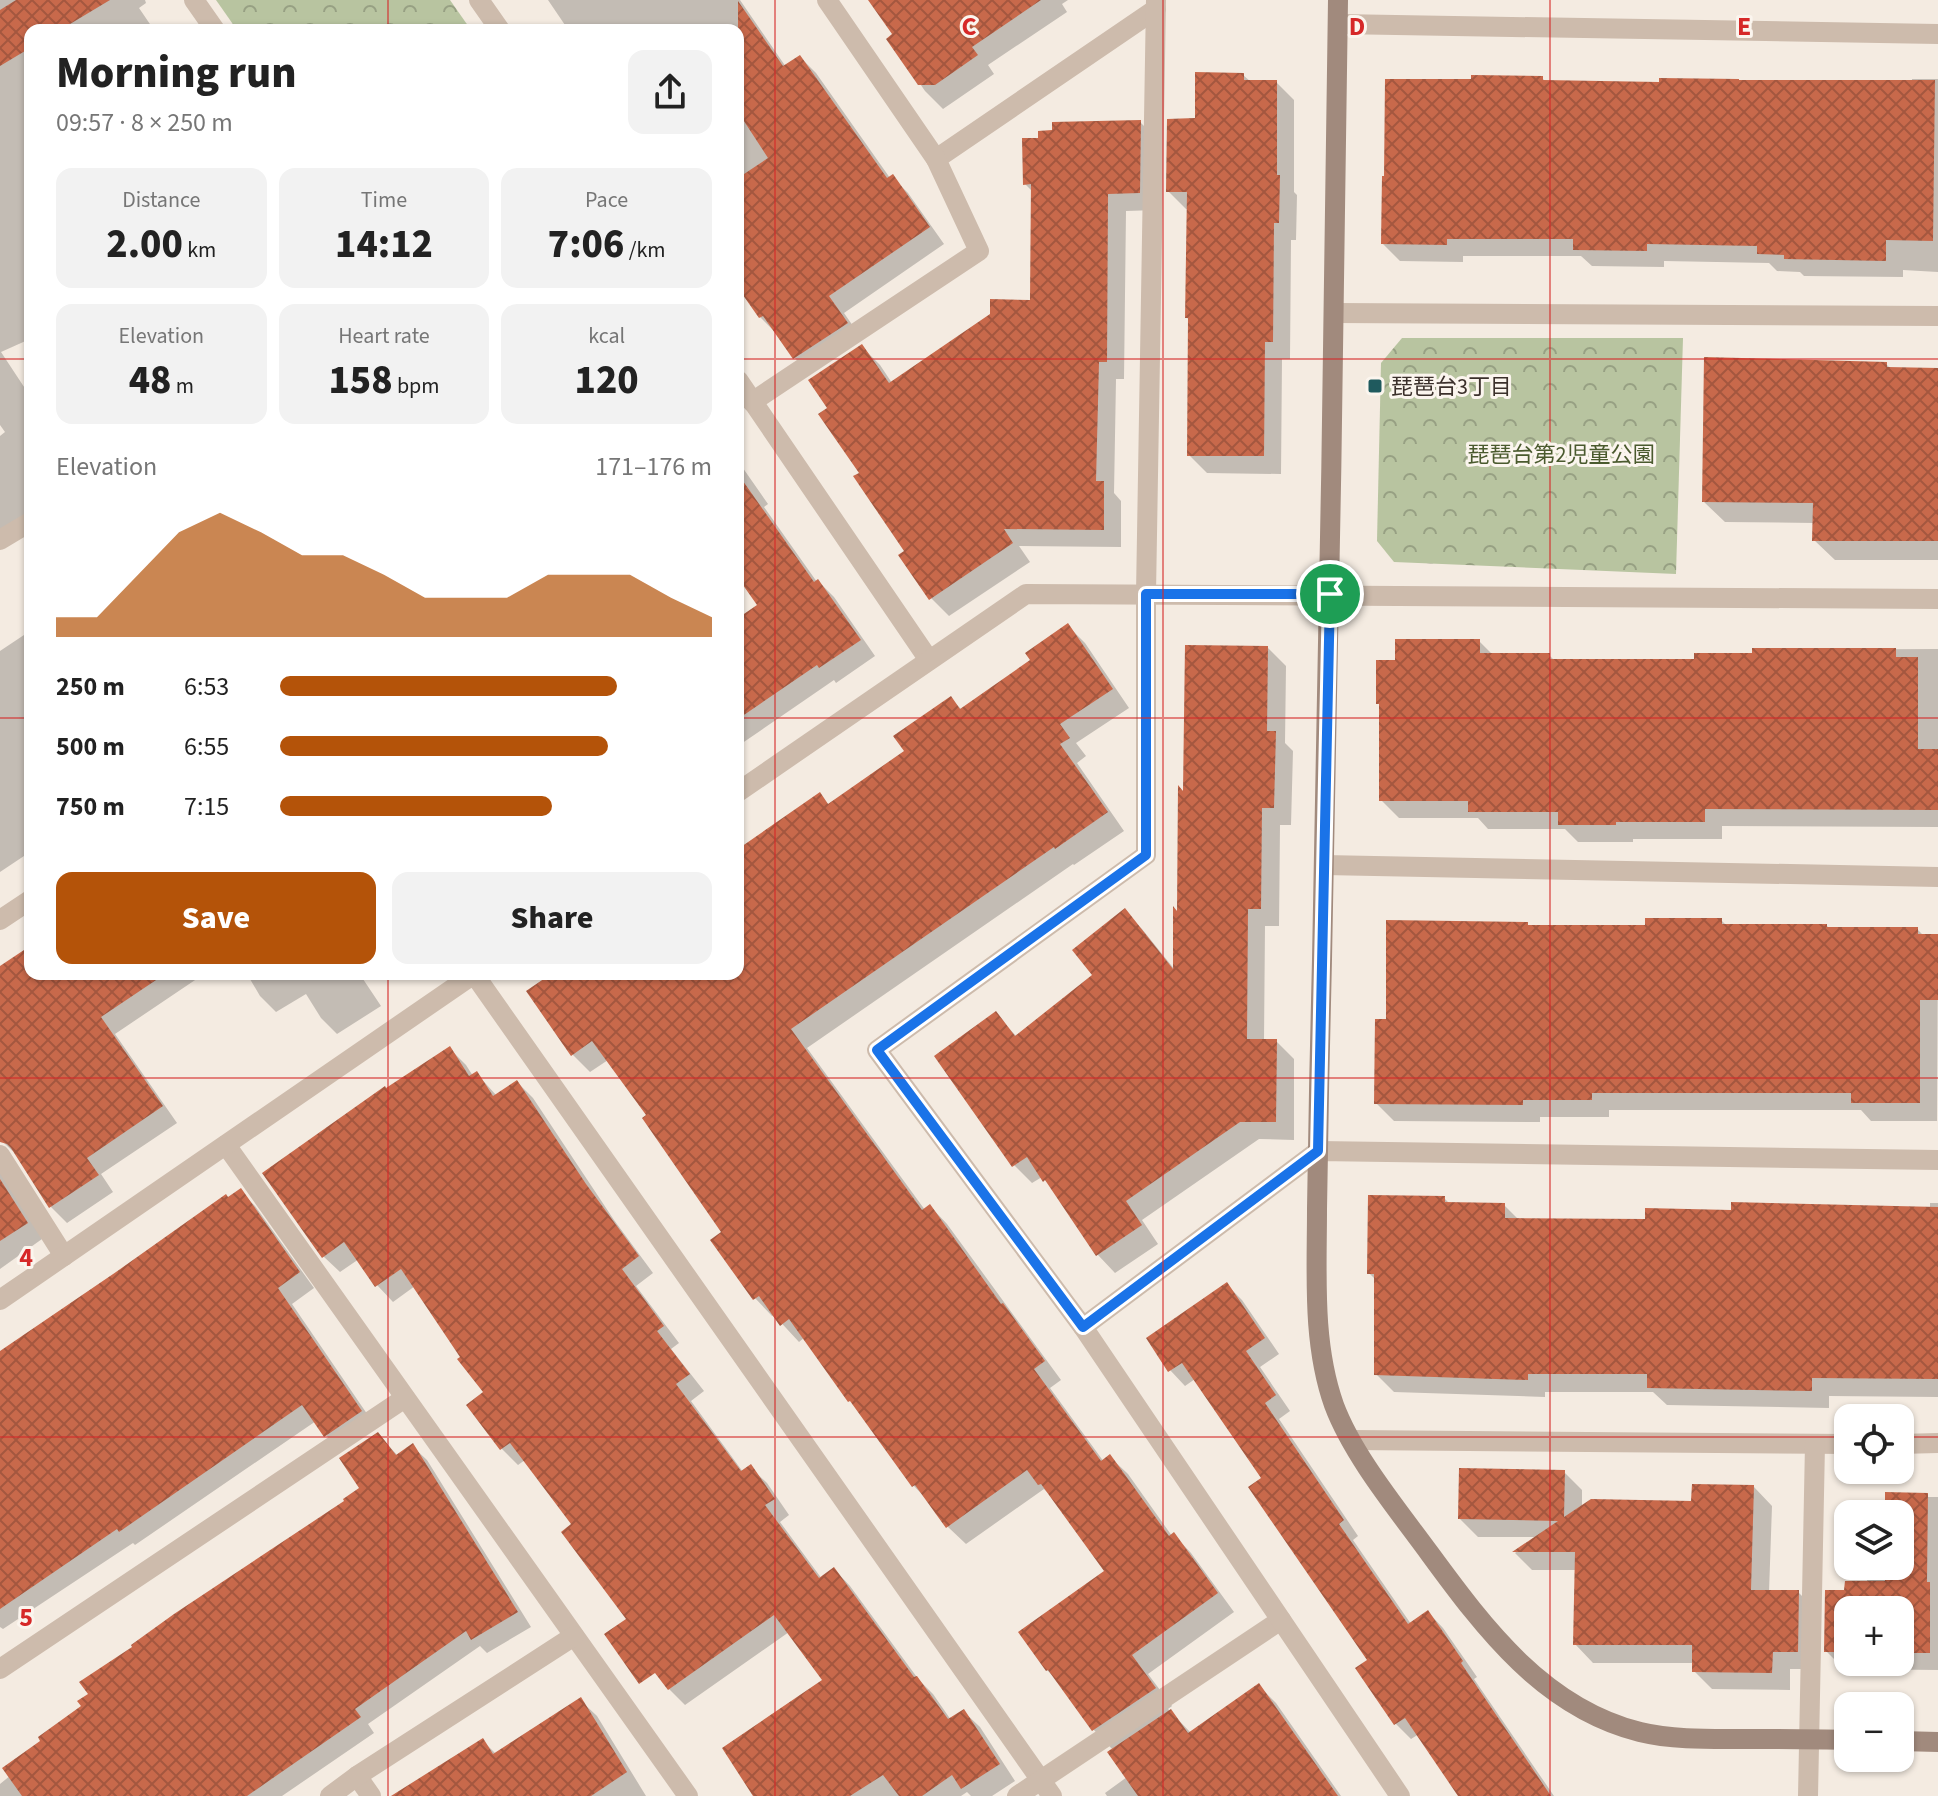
<!DOCTYPE html>
<meta charset="utf-8">
<style>
:root{--surface:#fff;--page:#f2f2f2;--text:#222;--muted:#767676;--accent:#b45309}
body{margin:0;font-family:"Source Sans 3","Noto Sans JP",sans-serif;background:var(--page);color:var(--text);height:100vh;display:flex;flex-direction:column;font-size:30px;white-space:nowrap}
*{box-sizing:border-box;margin:0}
p{font-size:26px;color:var(--muted)}
.icon{flex:none;width:44px;height:44px;fill:none;stroke:currentColor;stroke-width:2;stroke-linecap:round;stroke-linejoin:round}
.map{position:relative;flex:1;overflow:hidden}
.panel{position:absolute;left:24px;top:24px;width:720px;height:956px;display:flex;flex-direction:column;background:var(--surface);border-radius:16px;box-shadow:0 2px 6px #0004}
.panel>*{flex:none}
.fabs{position:absolute;left:1834px;top:1404px;display:grid;gap:16px}
.fabs a{display:grid;place-items:center;width:80px;height:80px;border-radius:16px;background:var(--surface);box-shadow:0 2px 6px #0004;font-size:40px}
.pin{position:absolute;display:grid;place-items:center;width:68px;height:68px;color:#fff;margin:-34px;border:4px solid #fff;border-radius:50%;box-shadow:0 2px 8px #0007}
.round{display:grid;place-items:center;flex:none;width:84px;height:84px;border-radius:16px;background:var(--page)}
.summary{display:flex;align-items:center;justify-content:space-between;height:136px;padding:0 32px}
h1{font-size:44px;font-weight:800;line-height:60px}
.metrics{display:grid;grid-template-columns:repeat(3,1fr);gap:12px;height:136px;padding:8px 32px}
.metrics div{display:grid;align-content:center;border-radius:16px;background:var(--page);text-align:center}
.metrics b{font-size:40px;font-weight:800}
.metrics small{font-size:22px;font-weight:400}
.metrics p{font-size:22px}
.chart{height:224px;padding:16px 32px}
.chart p{display:flex;justify-content:space-between}
.chart svg{width:100%;height:144px;margin-top:8px;fill:var(--accent);opacity:.7}
.button{display:flex;gap:16px;margin-top:auto;padding:16px 32px}
.button a{flex:1;height:92px;border-radius:16px;background:var(--accent);color:#fff;font-size:32px;font-weight:800;line-height:92px;text-align:center}
.button a+a{background:var(--page);color:var(--text)}
ul{padding:0 32px;list-style:none;font-size:26px}
li{display:grid;grid-template-columns:128px 96px 1fr;align-items:center;height:60px}
li i{height:20px;border-radius:10px;background:var(--accent)}
.map>svg:first-child{display:block}
.park{fill:url(#park-crowns)}
.shadow{fill:#0003;fill-rule:evenodd}
.building{fill:url(#building-cross-hatch)}
.lines{fill:none;stroke-linecap:round;stroke-linejoin:round}
.street{stroke:#cdbbac;stroke-width:20}
.secondary{stroke:#a18a7d;stroke-width:20}
.route-casing{stroke:#fff;stroke-width:16}
.route{stroke:#1a73e8;stroke-width:10}
.grid{fill:none;stroke:#d62828;stroke-width:2;stroke-opacity:0.55}
.poi-dot{fill:#1f5a5e;stroke:#fbf5ee;stroke-width:3}
.labels{text-anchor:middle;stroke-width:6;stroke-linejoin:round;paint-order:stroke}
.poi-label{font-size:22px;fill:#3b302b;stroke:#fbf5ee;text-anchor:start}
.park-label{font-size:22px;fill:#4a5a2e;stroke:#fbf5ee}
.grid-label{font-size:26px;text-anchor:middle;font-weight:bold;fill:#d62828;stroke:#fbf5ee;stroke-width:6;stroke-linejoin:round;paint-order:stroke}
</style>
<div class="map">
<svg width="1938" height="1796" viewBox="0 0 1938 1796">
<defs>
<pattern id="park-crowns" width="20" height="18" patternUnits="userSpaceOnUse" patternTransform="scale(2)"><rect width="20" height="18" fill="#b8c4a0"/><path d="M2 6a3 3 0 1 1 6 0M12 15a3 3 0 1 1 6 0" fill="none" stroke="#97a083"/></pattern>
<pattern id="building-cross-hatch" width="8" height="8" patternUnits="userSpaceOnUse" patternTransform="scale(2)"><rect width="8" height="8" fill="#c8694b"/><path d="M0 0l8 8M0 8l8-8" fill="none" stroke="#a4573f"/></pattern>
</defs>
<rect width="100%" height="100%" fill="#f4ebe1"/>
<g class="park">
<polygon points="216,0 450,0 471,30 237,30"/>
<polygon points="1402,338 1683,338 1676,574 1394,562 1377,541 1381,363"/>
</g>
<g class="shadow">
<polygon points="0,0 145,0 146,3 139,8 154,30 30,30 30,339 1,352 30,396 30,517 0,543 0,436 5,432 0,425"/>
<polygon points="548,0 740,0 786,67 800,57 816,73 890,178 892,177 908,193 944,244 844,313 862,339 810,374 795,358 776,333 760,317 738,284 738,30 564,30 567,28"/>
<polygon points="871,0 1068,0 1062,4 1067,12 988,65 994,74 943,109 925,91 889,39 895,35"/>
<polygon points="1243,75 1251,82 1276,82 1294,100 1294,192 1297,195 1296,240 1291,240 1290,359 1282,359 1281,474 1207,473 1189,455 1190,320 1187,318 1189,209 1186,209 1168,191 1197,120"/>
<polygon points="1542,78 1546,82 1912,82 1912,79 1938,79 1938,272 1903,270 1903,277 1804,276 1800,272 1777,271 1769,263 1664,261 1664,267 1592,266 1581,256 1463,256 1463,262 1400,261 1383,244"/>
<polygon points="1140,122 1158,140 1157,210 1126,211 1124,379 1116,379 1114,493 1121,501 1121,547 1019,546 1030,562 949,616 931,598 907,552 862,473 830,408 862,347 880,365 892,383 1032,302 1033,192 1025,184 1040,140"/>
<polygon points="1886,364 1891,369 1938,370 1938,560 1835,560 1814,540 1815,523 1725,522 1704,502"/>
<polygon points="738,461 768,504 764,507 817,582 818,581 834,597 875,656 836,683 834,680 738,746 738,620 759,606 738,575"/>
<polygon points="1068,626 1085,643 1129,708 1076,743 1086,756 1077,763 1124,831 1074,865 1073,864 807,1048 925,1210 930,1206 947,1224 1061,1380 1050,1388 1104,1462 1110,1457 1128,1474 1172,1536 1174,1535 1191,1553 1234,1612 1148,1674 1172,1706 1168,1709 1191,1733 1259,1686 1276,1703 1341,1796 1107,1796 1105,1793 1127,1777 1113,1750 1093,1729 1060,1683 1047,1670 1106,1571 1054,1499 1044,1489 966,1544 948,1527 931,1504 914,1486 805,1337 799,1342 774,1315 772,1316 755,1298 724,1232 648,1116 608,1060 590,1072 572,1054 555,974 738,974 738,861 820,795 829,805 907,752 951,699 962,710 1033,660"/>
<polygon points="30,631 30,852 0,872 0,651"/>
<polygon points="1479,641 1493,655 1549,655 1555,661 1696,661 1754,655 1754,650 1938,649 1938,827 1722,826 1722,839 1633,839 1633,842 1578,842 1565,829 1488,829 1478,818 1399,818 1381,800 1381,706 1378,703 1397,662"/>
<polygon points="1268,648 1286,666 1285,743 1293,751 1291,825 1280,825 1279,926 1265,926 1264,1041 1276,1041 1294,1059 1294,1140 1259,1139 1142,1220 1158,1244 1115,1273 1098,1255 1053,1188 1042,1177 1032,1183 1014,1165 996,1014 1017,1037 1095,975 1124,911 1142,929 1175,970 1179,915 1185,794"/>
<polygon points="1721,920 1727,926 1827,926 1830,929 1917,929 1924,936 1938,936 1937,1121 1871,1121 1861,1110 1609,1110 1609,1117 1540,1117 1540,1122 1394,1121 1376,1103 1388,1021 1530,927 1647,927"/>
<polygon points="30,954 30,974 204,974 115,1034 177,1123 101,1174 113,1192 67,1223 51,1207 20,1158 3,1142 0,1104 0,969"/>
<polygon points="247,974 370,974 363,979 381,1006 337,1034 321,1018 306,994 276,1012 260,996"/>
<polygon points="450,1049 466,1065 473,1076 477,1074 496,1095 517,1082 533,1098 614,1220 653,1273 636,1286 679,1343 671,1349 704,1391 691,1401 743,1472 750,1467 767,1483 789,1515 780,1522 822,1579 834,1569 850,1586 919,1680 933,1694 951,1720 963,1711 980,1727 1015,1781 992,1796 971,1796 967,1792 961,1796 755,1796 825,1681 789,1632 685,1705 669,1689 573,1524 525,1460 518,1465 502,1449 469,1405 486,1393 415,1286 393,1302 377,1285 359,1259 340,1272 323,1256"/>
<polygon points="0,1165 42,1239 0,1269"/>
<polygon points="240,1191 255,1206 314,1288 292,1304 376,1427 340,1450 326,1435 316,1421 135,1545 133,1543 3,1629 0,1627 0,1353"/>
<polygon points="1444,1198 1450,1204 1504,1205 1519,1220 1647,1221 1733,1212 1930,1208 1930,1203 1938,1203 1938,1397 1829,1396 1829,1408 1667,1405 1653,1392 1545,1392 1545,1397 1394,1392 1376,1374 1376,1280 1369,1273"/>
<polygon points="1227,1285 1242,1300 1279,1354 1260,1367 1290,1411 1279,1419 1358,1536 1353,1540 1411,1624 1428,1612 1443,1628 1477,1677 1474,1679 1554,1796 1461,1796 1419,1734 1411,1739 1396,1724 1358,1668 1369,1660 1264,1478 1195,1379 1185,1386 1170,1370"/>
<polygon points="378,1434 398,1456 412,1446 427,1460 531,1627 487,1653 480,1646 368,1724 374,1733 282,1796 0,1796 0,1784 362,1489"/>
<polygon points="1564,1472 1582,1490 1582,1507 1693,1503 1754,1487 1772,1506 1769,1592 1798,1592 1816,1610 1815,1669 1790,1669 1790,1690 1712,1689 1694,1671 1694,1663 1593,1663 1575,1644 1577,1570 1532,1570 1515,1553 1537,1537 1478,1537 1460,1519"/>
<path d="M1927 1495 1928 1497H1938V1670L1844 1669 1826 1651 1846 1592 1867 1583V1566H1900V1514H1887ZM1848 1610H1900V1662H1848Z"/>
<polygon points="580,1700 597,1716 646,1796 395,1796 483,1741 496,1754"/>
</g>
<g class="building">
<polygon points="16,0 110,0 60,30 30,30 30,48 0,66 0,10"/>
<polygon points="868,0 1041,0 972,47 978,55 935,85 918,85 886,39 892,34"/>
<polygon points="738,1 783,66 800,55 887,178 893,174 930,227 829,296 848,323 793,359 763,316 759,318 738,288 738,178 768,158 738,112"/>
<polygon points="1195,72 1244,73 1244,80 1277,80 1277,175 1280,175 1279,223 1274,223 1273,342 1265,342 1264,456 1187,456 1188,318 1185,318 1187,192 1166,192 1167,119 1195,118"/>
<polygon points="1471,75 1543,76 1543,80 1659,82 1659,78 1739,79 1739,80 1935,80 1933,241 1886,240 1886,261 1784,259 1784,255 1757,254 1757,246 1647,244 1647,251 1573,250 1573,239 1447,239 1447,245 1381,244 1382,176 1384,176 1385,79 1471,79"/>
<polygon points="1141,120 1140,193 1108,194 1107,362 1099,362 1096,481 1104,481 1104,530 1004,529 1013,543 929,600 898,555 904,551 853,476 859,473 818,414 827,408 808,380 862,344 889,383 990,314 990,299 1030,300 1031,184 1023,185 1022,138 1038,138 1038,131 1052,130 1052,122"/>
<polygon points="1704,357 1887,362 1887,367 1938,368 1938,541 1812,541 1813,503 1702,502"/>
<polygon points="738,474 814,582 818,579 861,640 819,668 817,665 738,719 738,618 757,605 738,578"/>
<polygon points="1068,623 1113,689 1060,724 1070,738 1060,744 1108,812 1055,849 1054,847 791,1029 922,1210 930,1204 1001,1304 1003,1303 1045,1361 1034,1369 1101,1461 1110,1454 1169,1536 1174,1532 1218,1593 1132,1655 1156,1688 1092,1731 1048,1670 1046,1671 1018,1632 1104,1571 1041,1484 1038,1485 1027,1470 946,1528 915,1485 912,1487 850,1401 848,1402 789,1319 780,1326 759,1296 753,1300 710,1240 721,1232 642,1118 646,1115 592,1041 571,1056 526,991 551,974 738,974 738,849 820,792 828,804 904,751 893,736 951,696 960,709 1030,660 1025,653"/>
<polygon points="1395,639 1480,639 1480,653 1550,653 1550,659 1694,659 1694,653 1752,653 1752,648 1896,648 1896,657 1918,657 1918,749 1938,749 1938,810 1705,809 1705,822 1616,822 1616,825 1558,825 1558,812 1468,812 1468,801 1379,801 1379,704 1376,704 1376,660 1395,660"/>
<polygon points="1185,645 1268,646 1267,731 1276,731 1274,808 1262,808 1261,909 1248,909 1247,1039 1277,1039 1276,1122 1240,1122 1126,1201 1142,1225 1096,1256 1045,1180 1043,1182 1027,1157 1012,1167 934,1056 996,1011 1015,1036 1092,975 1072,950 1125,908 1173,969 1173,906 1177,911 1178,785 1183,791"/>
<polygon points="1645,918 1722,918 1722,924 1827,924 1827,927 1918,927 1918,934 1938,934 1938,1000 1920,1000 1920,1103 1851,1103 1851,1093 1592,1093 1592,1100 1523,1100 1523,1105 1374,1104 1375,1019 1386,1019 1386,920 1528,922 1528,925 1645,925"/>
<polygon points="27,948 30,952 30,974 165,974 101,1017 163,1106 87,1158 99,1175 49,1208 11,1148 7,1144 0,1142 0,966"/>
<polygon points="450,1046 469,1076 477,1071 493,1096 517,1080 586,1184 639,1256 622,1269 664,1326 657,1331 690,1374 676,1384 741,1471 751,1464 775,1499 765,1505 819,1578 834,1567 914,1677 917,1676 948,1719 964,1709 1000,1764 961,1789 952,1775 922,1796 899,1796 883,1775 850,1796 753,1796 722,1748 822,1680 774,1615 668,1690 655,1673 639,1684 604,1634 626,1619 561,1532 571,1524 510,1443 500,1450 466,1405 483,1392 457,1359 460,1357 401,1269 375,1287 344,1242 322,1258 262,1173 385,1086 386,1088"/>
<polygon points="0,1179 28,1223 0,1241"/>
<polygon points="241,1188 300,1272 278,1288 362,1411 324,1437 302,1405 119,1532 117,1529 0,1609 0,1351 116,1272 226,1194 228,1197"/>
<polygon points="1368,1195 1445,1196 1445,1202 1505,1203 1505,1218 1645,1219 1645,1208 1731,1210 1731,1202 1938,1207 1938,1379 1812,1378 1812,1391 1647,1388 1647,1374 1528,1374 1528,1380 1374,1375 1374,1274 1367,1274"/>
<polygon points="1227,1282 1265,1338 1246,1351 1276,1395 1265,1403 1344,1520 1339,1524 1408,1624 1428,1610 1463,1661 1461,1663 1551,1796 1458,1796 1405,1718 1394,1725 1355,1668 1367,1660 1248,1487 1261,1478 1182,1363 1168,1372 1146,1338"/>
<polygon points="378,1432 396,1455 413,1443 518,1612 471,1640 466,1631 355,1709 361,1717 247,1796 22,1796 2,1768 40,1741 38,1737 81,1706 77,1701 88,1694 79,1682 132,1647 131,1645 174,1614 344,1501 343,1499 359,1488 339,1458"/>
<polygon points="1459,1468 1565,1470 1564,1517 1591,1499 1691,1501 1692,1484 1754,1485 1751,1590 1799,1590 1798,1652 1773,1652 1772,1673 1692,1672 1692,1645 1573,1645 1575,1552 1512,1552 1558,1521 1458,1519"/>
<polygon points="1885,1492 1928,1493 1927,1582 1930,1582 1930,1653 1900,1653 1900,1610 1848,1610 1848,1652 1824,1652 1825,1590 1844,1590 1845,1581 1885,1581 1885,1566 1900,1566 1900,1514 1885,1514"/>
<polygon points="1259,1683 1338,1796 1138,1796 1107,1752 1171,1709 1188,1733"/>
<polygon points="581,1697 627,1772 591,1796 391,1796 483,1738 493,1754"/>
</g>
<g class="lines">
<g class="street">
<polyline points="194,0 215,30"/>
<polyline points="479,0 500,30"/>
<polyline points="1338,24 1938,34"/>
<polyline points="936,159 1156,9"/>
<polyline points="1334,313 1938,316"/>
<polyline points="738,380 929,660"/>
<polyline points="752,402 979,251 936,159 827,0"/>
<polyline points="0,540 30,522"/>
<polyline points="738,792 1026,594 1938,599"/>
<polyline points="1324,865 1938,877"/>
<polyline points="0,920 30,900"/>
<polyline points="226,1145 688,1796"/>
<polyline points="0,1155 64,1256"/>
<polyline points="0,1300 474,974 1052,1796"/>
<polyline points="1083,1327 877,1050 1146,855 1146,594 1156,0"/>
<polyline points="1351,1440 1848,1444"/>
<polyline points="1900,1444 1938,1443"/>
<polyline points="0,1669 405,1398"/>
<polyline points="357,1776 371,1796"/>
<polyline points="330,1796 357,1776 574,1636"/>
<polyline points="1017,1796 1281,1620"/>
<polyline points="1400,1796 1083,1327 1318,1151 1938,1160"/>
<polyline points="1808,1796 1815,1444"/>
</g>
<g class="secondary">
<path d="M1338 0C1334 320 1329 639 1322 959 1320 1042 1318 1126 1317 1209 1317 1274 1312 1343 1334 1405 1353 1456 1398 1510 1430 1554 1485 1629 1544 1708 1640 1732 1673 1740 1710 1739 1744 1739 1779 1739 1813 1739 1848 1740"/>
<polyline points="1900,1741 1938,1742"/>
</g>
</g>
<g class="lines">
<defs>
<polygon id="route" points="1146,594 1330,594 1318,1151 1083,1327 877,1050 1146,855"/>
</defs>
<use href="#route" class="route-casing"/>
<use href="#route" class="route"/>
</g>
<path class="grid" d="M388 0V30M775 0V1796M1163 0V1796M1550 0V1796M0 359H30M738 359H1938M0 718H30M738 718H1938M388 974V1796M0 1078H1938M0 1437H1848M1900 1437H1938"/>
<rect class="poi-dot" x="1367" y="378" width="16" height="16" rx="4"/>
<g class="labels">
<g class="poi-label">
<text x="1391" y="394">琵琶台3丁目</text>
</g>
<g class="park-label">
<text x="1561" y="462">琵琶台第2児童公園</text>
</g>
</g>
<g class="grid-label">
<text x="969" y="35">C</text>
<text x="1357" y="35">D</text>
<text x="1744" y="35">E</text>
<text x="26" y="1266">4</text>
<text x="26" y="1626">5</text>
</g>
</svg>
<div class="fabs">
<a><svg class="icon" aria-label="locate" viewBox="0 0 24 24"><circle cx="12" cy="12" r="6"/><path d="M12 2v4M12 18v4M2 12h4M18 12h4"/></svg></a>
<a><svg class="icon" aria-label="layers" viewBox="0 0 24 24"><path d="M12 4l9 5-9 5-9-5zM3 14l9 5 9-5"/></svg></a>
<a>+</a>
<a>−</a>
</div>
<div class="pin" style="left:1330px;top:594px;background:#1e9e55"><svg class="icon" aria-label="arrive" viewBox="0 0 24 24"><path d="M6 21V4h12l-3 4 3 4H6"/></svg></div>
<section class="panel">
<div class="summary"><div><h1>Morning run</h1><p>09:57 · 8 × 250 m</p></div><a class="round"><svg class="icon" aria-label="share" viewBox="0 0 24 24"><path d="M12 15V3M7 8l5-5 5 5M5 13v7h14v-7"/></svg></a></div>
<div class="metrics">
<div><p>Distance</p><b>2.00<small> km</small></b></div>
<div><p>Time</p><b>14:12</b></div>
<div><p>Pace</p><b>7:06<small> /km</small></b></div>
</div>
<div class="metrics">
<div><p>Elevation</p><b>48<small> m</small></b></div>
<div><p>Heart rate</p><b>158<small> bpm</small></b></div>
<div><p>kcal</p><b>120</b></div>
</div>
<div class="chart"><p><span>Elevation</span>171–176 m</p>
<svg viewBox="0 0 160 44" preserveAspectRatio="none"><path d="M0 44V38L10 38L20 25L30 12L40 6L50 12L60 19L70 19L80 25L90 32L100 32L110 32L120 25L130 25L140 25L150 32L160 38V44z"/></svg>
</div>
<ul>
<li><b>250 m</b>6:53<i style="width:78%"></i></li>
<li><b>500 m</b>6:55<i style="width:76%"></i></li>
<li><b>750 m</b>7:15<i style="width:63%"></i></li>
</ul>
<div class="button"><a>Save</a><a>Share</a></div>
</section>
</div>
